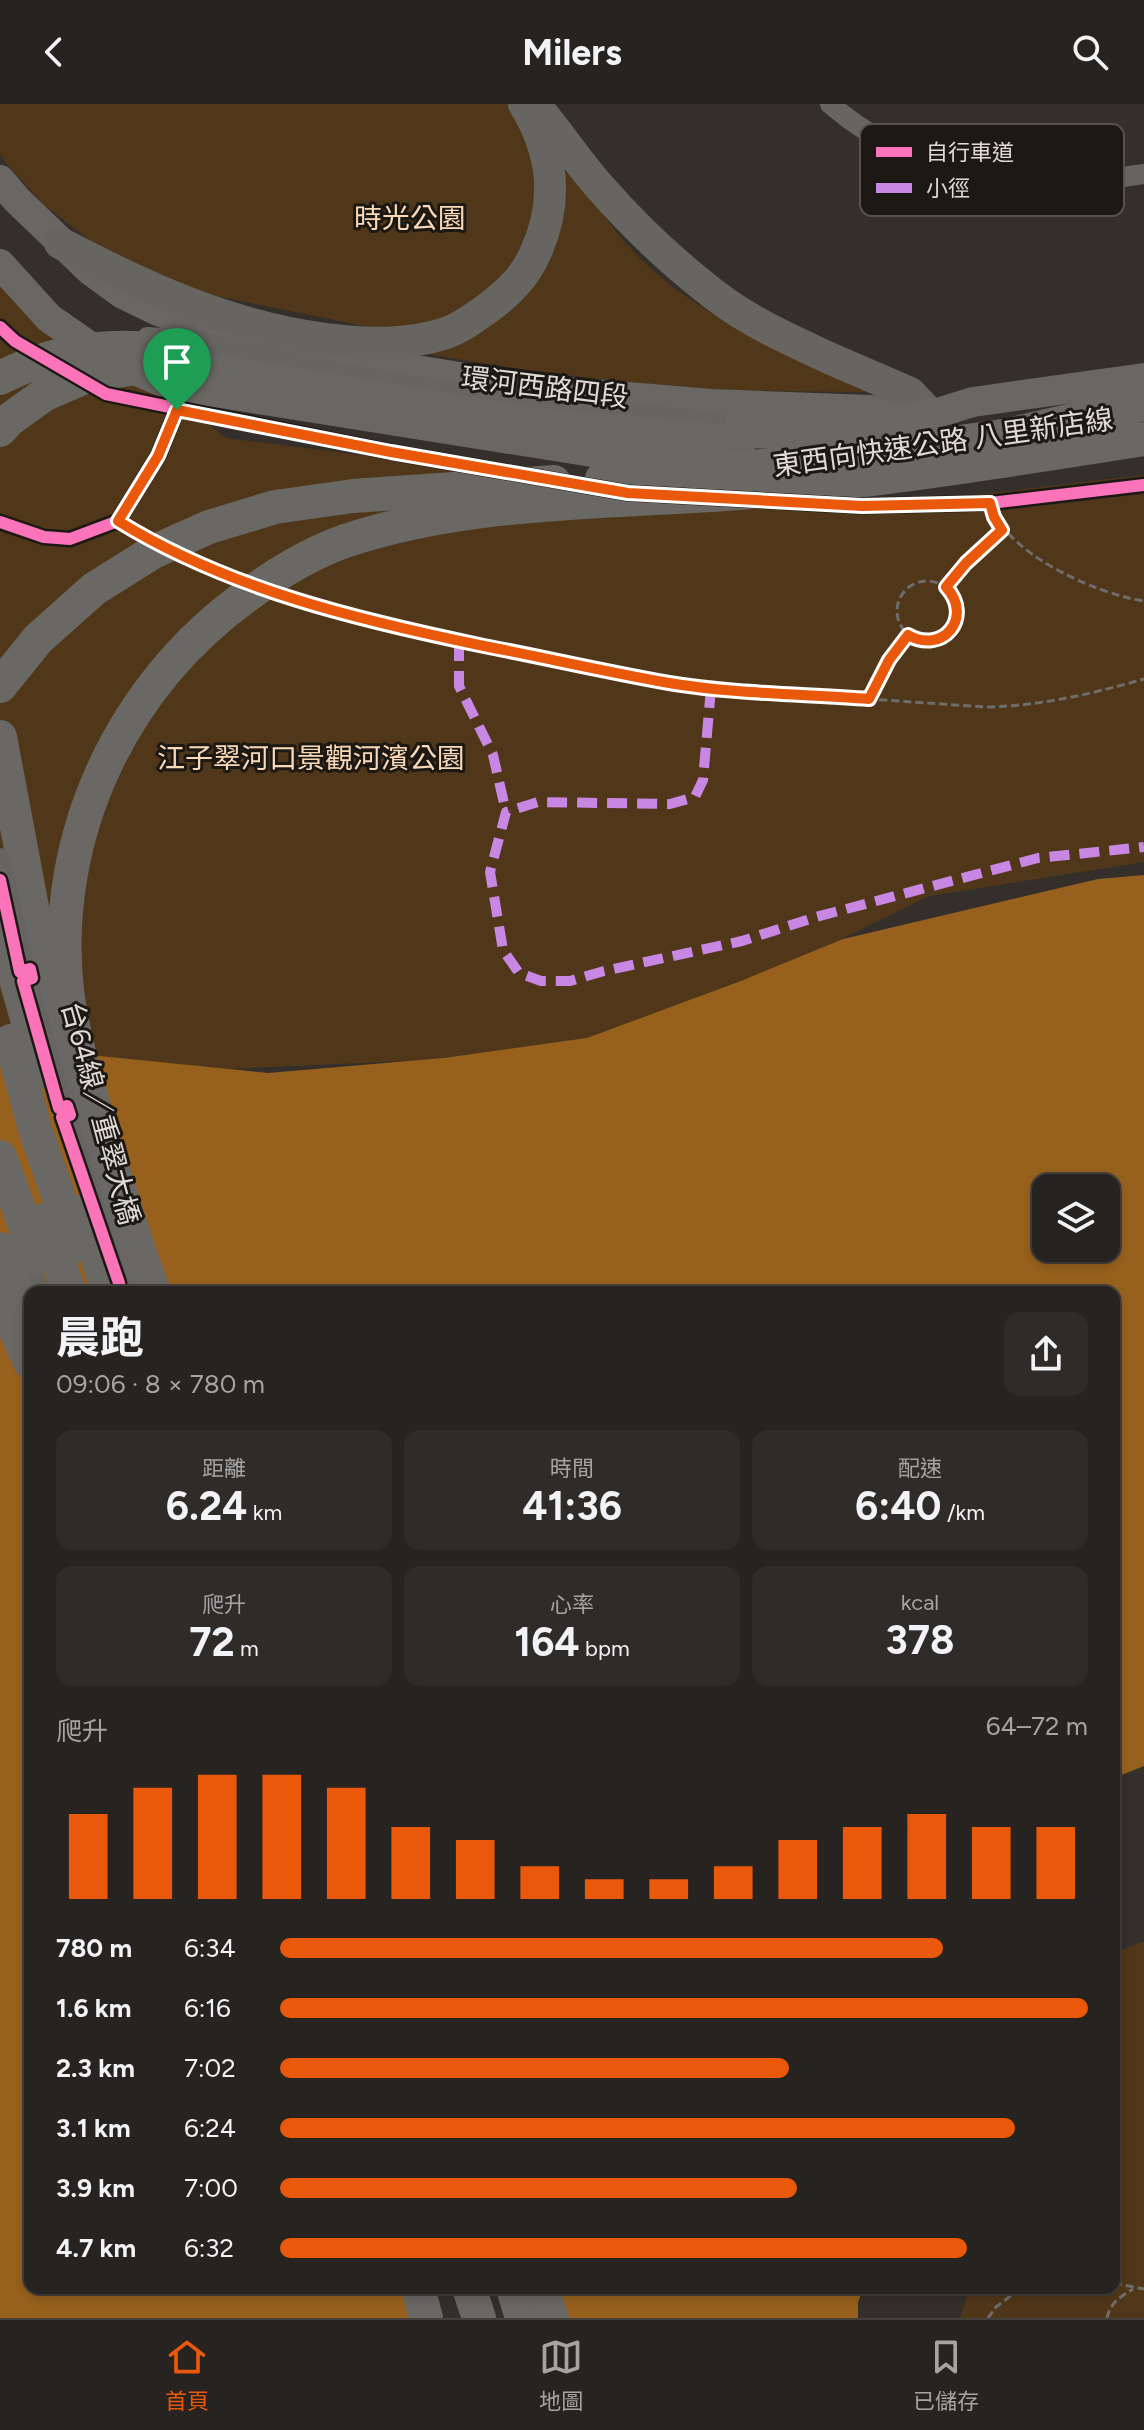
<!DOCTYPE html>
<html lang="zh-TW">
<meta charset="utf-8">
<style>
:root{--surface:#272320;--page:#2f2b29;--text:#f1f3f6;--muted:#a4a4a5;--line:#43403e;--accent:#ea580c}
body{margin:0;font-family:Figtree,"Noto Sans TC",sans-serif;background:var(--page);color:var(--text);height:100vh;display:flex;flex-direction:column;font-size:30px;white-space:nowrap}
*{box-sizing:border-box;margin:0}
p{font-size:26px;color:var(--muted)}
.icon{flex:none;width:44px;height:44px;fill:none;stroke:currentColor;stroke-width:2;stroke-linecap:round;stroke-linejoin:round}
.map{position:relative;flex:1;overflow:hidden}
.side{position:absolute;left:24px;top:1182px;width:1096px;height:1008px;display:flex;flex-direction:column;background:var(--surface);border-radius:16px;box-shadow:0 4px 12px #0003,0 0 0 2px var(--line)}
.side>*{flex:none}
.buttons{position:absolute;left:1032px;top:1070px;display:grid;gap:16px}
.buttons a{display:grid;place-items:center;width:88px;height:88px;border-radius:16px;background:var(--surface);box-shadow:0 4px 12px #0003,0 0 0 2px var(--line);font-size:40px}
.pin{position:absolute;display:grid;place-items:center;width:68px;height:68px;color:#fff;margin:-82px -34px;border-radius:50% 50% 50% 0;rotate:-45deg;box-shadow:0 0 8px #0007}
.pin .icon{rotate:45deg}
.round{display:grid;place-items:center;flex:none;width:84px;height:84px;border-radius:16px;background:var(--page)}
.head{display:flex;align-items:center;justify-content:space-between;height:136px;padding:0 32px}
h1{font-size:44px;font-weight:700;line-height:60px}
.figures{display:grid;grid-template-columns:repeat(3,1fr);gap:12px;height:136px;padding:8px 32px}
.figures div{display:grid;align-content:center;border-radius:16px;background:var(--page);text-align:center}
.figures b{font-size:40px;font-weight:700}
.figures small{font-size:22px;font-weight:400}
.figures p{font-size:22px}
.chart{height:224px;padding:16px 32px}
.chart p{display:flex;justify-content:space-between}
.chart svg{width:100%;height:144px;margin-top:8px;stroke:var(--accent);stroke-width:6}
ul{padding:0 32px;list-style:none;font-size:26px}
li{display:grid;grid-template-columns:128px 96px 1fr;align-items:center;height:60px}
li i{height:20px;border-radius:10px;background:var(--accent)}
header{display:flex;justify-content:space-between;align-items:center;height:104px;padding:0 32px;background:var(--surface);font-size:36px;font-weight:700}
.tabs{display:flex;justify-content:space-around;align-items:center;height:112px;border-top:2px solid var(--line);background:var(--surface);font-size:22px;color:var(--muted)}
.tabs a{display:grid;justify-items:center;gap:4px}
.tabs .current{color:var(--accent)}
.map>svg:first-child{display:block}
.green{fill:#513719}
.water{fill:#97611d;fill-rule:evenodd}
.pier{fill:#342f2b}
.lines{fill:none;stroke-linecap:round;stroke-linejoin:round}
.path{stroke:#6f6d6b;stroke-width:3;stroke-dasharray:8 4;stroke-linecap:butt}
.minor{stroke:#666562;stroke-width:20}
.secondary{stroke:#696663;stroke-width:30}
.primary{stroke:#676561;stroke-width:32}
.trunk{stroke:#6a6864;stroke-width:34}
.minor-bridge{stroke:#666562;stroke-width:20}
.primary-bridge{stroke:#676561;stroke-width:32}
.trunk-bridge{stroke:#6a6864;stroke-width:34}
.quiet{stroke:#c787e3;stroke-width:10;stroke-dasharray:20 10;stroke-linecap:butt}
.cycleway-casing{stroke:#1c1814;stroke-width:17}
.cycleway{stroke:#fb73b8;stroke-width:12}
.route-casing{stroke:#fff;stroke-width:16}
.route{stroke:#ea580c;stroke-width:10}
.labels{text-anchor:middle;stroke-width:6;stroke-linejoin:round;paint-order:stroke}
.park-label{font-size:28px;fill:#fad9b8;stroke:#1c1814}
.street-label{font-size:28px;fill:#e0dad5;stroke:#1c1814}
.key{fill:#1c1814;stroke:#57524e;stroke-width:2}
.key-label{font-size:22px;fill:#e0dad5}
</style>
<header><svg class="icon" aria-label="back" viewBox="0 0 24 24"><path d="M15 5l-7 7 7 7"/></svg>Milers<svg class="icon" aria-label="search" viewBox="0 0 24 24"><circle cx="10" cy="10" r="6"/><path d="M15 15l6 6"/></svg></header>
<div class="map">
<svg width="1144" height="2214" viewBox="0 0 1144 2214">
<rect width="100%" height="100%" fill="#342f2b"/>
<g class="green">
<polygon points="0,0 517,0 526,12 539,118 481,205 389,227 201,189 139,163 93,139 43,100 4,57 0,50"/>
<path d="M546 17C567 51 587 89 611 121 674 207 790 250 884 293L865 288C804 287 743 288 682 283 593 277 505 264 417 248L523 183Z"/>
<polygon points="0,159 226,334 819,409 1144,371 1144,758 929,792 612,948 203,966 0,966"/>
<polygon points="1144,1837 1144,2214 960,2214 969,2184 1114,2184 1114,1849"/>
</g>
<path class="water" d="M1144 771V1662L1114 1674V1188H30V2184H864L858 2198V2214H0V942L268 969 444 954 587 934 741 877 843 835 1098 775ZM1046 1084H1106V1144H1046Z"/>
<polygon class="pier" points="401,2184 554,2184 564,2214 409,2214"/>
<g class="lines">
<g class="path">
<path d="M990 399C1004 449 1096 490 1144 497"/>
<polyline points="118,417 136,428"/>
<polyline points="196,458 230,472"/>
<circle cx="927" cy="507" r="30"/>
<polyline points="946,483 966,459 1002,426"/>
<path d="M290 493 386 522 671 579 711 584 985 603C1041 602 1091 590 1144 575"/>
<polyline points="869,595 889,556 908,531"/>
<polyline points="1114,2179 1144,2185"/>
<polyline points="988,2214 996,2203 1021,2184"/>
<path d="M1107 2214C1110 2199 1120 2193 1133 2185"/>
</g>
<g class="minor">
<path d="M830 0C877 41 936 65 997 76 1009 78 1021 82 1033 82 1070 83 1108 75 1144 70"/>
<polyline points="715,346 745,345"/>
<polyline points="23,1146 40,1188"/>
</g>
<g class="secondary">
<polyline points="0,76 17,96 90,166 123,190 158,207 242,238 533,285 711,300 871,306 931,311 973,298 1144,274"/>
<polyline points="0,160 49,214 108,255 170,281 655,358 674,359"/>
<polyline points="784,349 880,352"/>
</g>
<g class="primary">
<path d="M60 139C146 184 228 222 326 235 366 240 407 242 446 229 461 224 475 213 488 204 508 189 524 174 535 150 559 98 554 49 524 0"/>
<polyline points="829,254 910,289 931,311"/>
</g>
<g class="trunk">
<polyline points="714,327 810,328 889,322 931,311"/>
<polyline points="1003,332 1144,300"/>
<polyline points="0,633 56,931 82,1030 135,1188"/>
<polyline points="0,806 15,872 42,968"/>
<polyline points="11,937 35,1025 76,1142"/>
<polyline points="0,1053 37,1154"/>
<polyline points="83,1107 108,1188"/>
<polyline points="44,1116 69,1188"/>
<polyline points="0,1145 30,1218"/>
<polyline points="3,1199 30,1258"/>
<polyline points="418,2184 426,2214"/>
<polyline points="469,2184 479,2214"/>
<polyline points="513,2184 522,2214"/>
<polyline points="541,2184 552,2214"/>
</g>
<g class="minor-bridge">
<path d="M147 233C221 236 294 261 367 274 483 295 599 307 716 318"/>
<polyline points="0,754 26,870 64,1007 121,1185"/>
</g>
<path class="primary-bridge" d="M534 0C557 26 576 56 599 82 634 122 674 160 716 192 750 218 790 236 829 254"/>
<g class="trunk-bridge">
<path d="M0 274C50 248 104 239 160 246"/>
<polyline points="0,326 9,316 45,290 87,272 147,262 206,266 538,321 716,337"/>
<polyline points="857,352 1003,332"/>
<polyline points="602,375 809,358"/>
<polyline points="0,582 38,535 94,485 153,448 209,423 275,403 353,392 554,378"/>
<path d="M154 1188C134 1135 118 1081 101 1027 88 982 73 934 67 887 50 731 123 579 249 490 278 469 311 449 345 437 471 395 610 399 740 389 875 378 1010 356 1144 335"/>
</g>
<g class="quiet">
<polyline points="459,537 459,582 493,651 506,708"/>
<polyline points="711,584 703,676 695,693 670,700 538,698 506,708 490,768 503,846 519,869 541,877 570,877 604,867 742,837 816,813 1038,754 1144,743"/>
</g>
<defs>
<g id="cycleway">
<polyline points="0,223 15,237 106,290 391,348 628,389 862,402 990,399 1144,381"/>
<polyline points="0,418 44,433 70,435 118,417 158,352 177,306"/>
<polyline points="0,776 20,868 30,865 32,874 23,877 59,1004 67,1002 70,1011 62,1013 119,1179"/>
</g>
</defs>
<use href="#cycleway" class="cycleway-casing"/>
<use href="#cycleway" class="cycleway"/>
</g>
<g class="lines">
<defs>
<path id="route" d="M177 306 391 348 628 389 862 402 990 399 994 413 1002 426 966 459 946 483C974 513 943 551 908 531L889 556 869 595C803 590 735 590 669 579 607 568 546 554 484 542 358 516 228 485 118 417L158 352Z"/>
</defs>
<use href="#route" class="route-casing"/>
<use href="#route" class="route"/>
</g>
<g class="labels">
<g class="park-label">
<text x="410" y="124">時光公園</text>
<text x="311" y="664">江子翠河口景觀河濱公園</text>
</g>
<g class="street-label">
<text transform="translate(545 283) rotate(7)" y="10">環河西路四段</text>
<text transform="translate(943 338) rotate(-8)" y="10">東西向快速公路 八里新店線</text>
<text transform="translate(101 1009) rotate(75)" y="10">台64線／重翠大橋</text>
</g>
</g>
<rect x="860" y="20" width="264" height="92" rx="12" class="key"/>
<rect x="876" y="43" width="36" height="10" fill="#fb73b8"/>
<rect x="876" y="79" width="36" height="10" fill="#c787e3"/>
<g class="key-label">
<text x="926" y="56">自行車道</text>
<text x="926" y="92">小徑</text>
</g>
</svg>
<div class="buttons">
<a><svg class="icon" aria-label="layers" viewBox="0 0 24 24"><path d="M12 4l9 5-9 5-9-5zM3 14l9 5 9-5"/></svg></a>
</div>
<div class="pin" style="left:177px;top:306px;background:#1e9e55"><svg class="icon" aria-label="arrive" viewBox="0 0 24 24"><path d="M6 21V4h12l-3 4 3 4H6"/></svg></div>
<section class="side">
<div class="head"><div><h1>晨跑</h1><p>09:06 · 8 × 780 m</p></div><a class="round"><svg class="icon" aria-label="share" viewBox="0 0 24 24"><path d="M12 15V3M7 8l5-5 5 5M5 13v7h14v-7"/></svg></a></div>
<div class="figures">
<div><p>距離</p><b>6.24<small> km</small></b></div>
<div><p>時間</p><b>41:36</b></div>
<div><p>配速</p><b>6:40<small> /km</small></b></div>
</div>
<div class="figures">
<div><p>爬升</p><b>72<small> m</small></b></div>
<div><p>心率</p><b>164<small> bpm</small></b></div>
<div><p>kcal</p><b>378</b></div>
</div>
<div class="chart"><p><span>爬升</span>64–72 m</p>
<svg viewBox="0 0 160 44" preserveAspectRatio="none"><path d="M5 44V18M15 44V10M25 44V6M35 44V6M45 44V10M55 44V22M65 44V26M75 44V34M85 44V38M95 44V38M105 44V34M115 44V26M125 44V22M135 44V18M145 44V22M155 44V22"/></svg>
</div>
<ul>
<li><b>780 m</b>6:34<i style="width:82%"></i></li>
<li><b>1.6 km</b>6:16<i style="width:100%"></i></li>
<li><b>2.3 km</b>7:02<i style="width:63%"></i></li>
<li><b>3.1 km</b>6:24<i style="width:91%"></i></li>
<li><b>3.9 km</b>7:00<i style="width:64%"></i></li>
<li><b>4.7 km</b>6:32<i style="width:85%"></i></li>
</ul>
</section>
</div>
<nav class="tabs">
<a class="current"><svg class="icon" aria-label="home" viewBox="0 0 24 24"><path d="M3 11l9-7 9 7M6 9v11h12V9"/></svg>首頁</a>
<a><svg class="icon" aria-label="map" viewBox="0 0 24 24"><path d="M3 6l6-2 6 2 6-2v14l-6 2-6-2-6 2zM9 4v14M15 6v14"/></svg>地圖</a>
<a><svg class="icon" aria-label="saved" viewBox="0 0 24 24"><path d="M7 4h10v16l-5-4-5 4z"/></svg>已儲存</a>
</nav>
